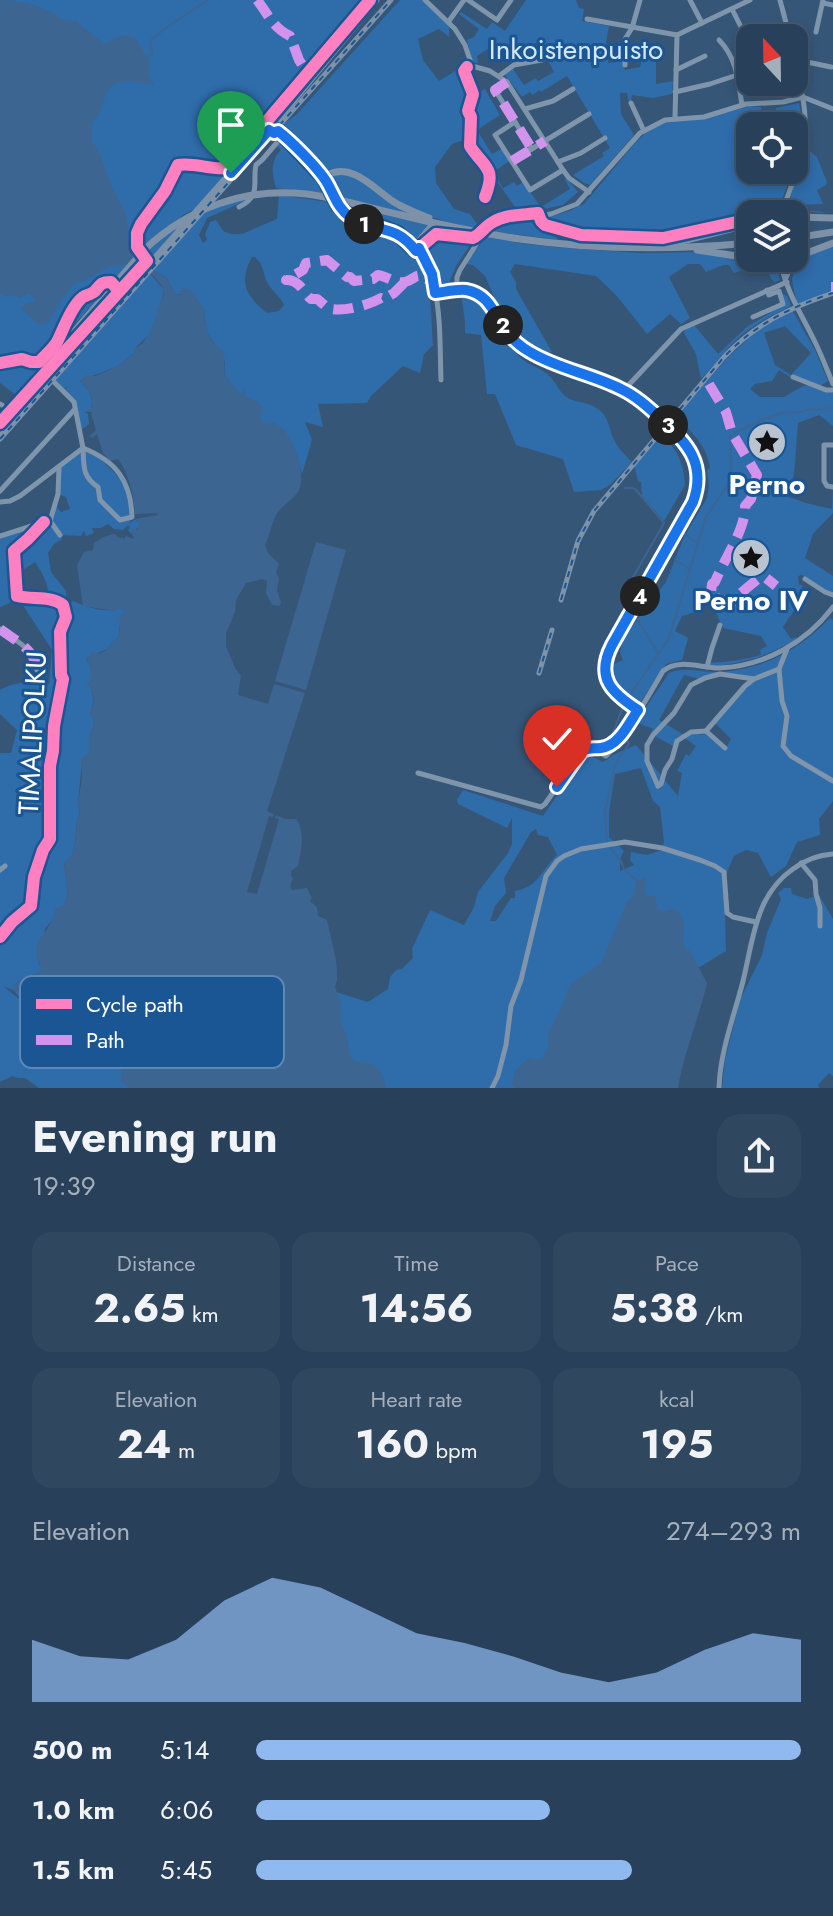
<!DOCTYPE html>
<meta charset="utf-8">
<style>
:root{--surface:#28405a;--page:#304760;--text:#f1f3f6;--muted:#a5afbb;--line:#445970;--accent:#90b9f0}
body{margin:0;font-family:Jost,sans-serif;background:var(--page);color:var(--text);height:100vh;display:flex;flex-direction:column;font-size:30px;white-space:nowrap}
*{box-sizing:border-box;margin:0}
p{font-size:26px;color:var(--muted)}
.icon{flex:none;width:44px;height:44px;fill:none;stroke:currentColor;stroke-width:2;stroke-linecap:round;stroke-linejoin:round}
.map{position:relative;height:1088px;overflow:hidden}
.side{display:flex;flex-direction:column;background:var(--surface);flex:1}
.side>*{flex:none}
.needle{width:52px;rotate:338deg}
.tools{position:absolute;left:736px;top:24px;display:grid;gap:16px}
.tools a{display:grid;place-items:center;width:72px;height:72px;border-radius:16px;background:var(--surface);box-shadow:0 4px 12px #0003,0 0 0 2px var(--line);font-size:40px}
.pin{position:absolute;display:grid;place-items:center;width:68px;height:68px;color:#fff;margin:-82px -34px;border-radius:50% 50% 50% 0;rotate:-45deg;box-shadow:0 0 8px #0007}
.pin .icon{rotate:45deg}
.km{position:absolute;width:40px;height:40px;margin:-20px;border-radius:50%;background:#222;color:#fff;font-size:22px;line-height:40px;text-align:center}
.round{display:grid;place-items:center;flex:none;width:84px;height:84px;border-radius:24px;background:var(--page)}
.headline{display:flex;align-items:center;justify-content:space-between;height:136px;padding:0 32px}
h1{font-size:44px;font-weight:700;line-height:60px}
.stats{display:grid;grid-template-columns:repeat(3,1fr);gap:12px;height:136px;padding:8px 32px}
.stats div{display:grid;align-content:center;border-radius:20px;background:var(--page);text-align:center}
.stats b{font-size:40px;font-weight:700}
.stats small{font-size:22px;font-weight:400}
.stats p{font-size:22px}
.chart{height:224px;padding:16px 32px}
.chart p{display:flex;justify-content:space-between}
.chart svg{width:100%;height:144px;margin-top:8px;fill:var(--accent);opacity:.7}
ul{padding:0 32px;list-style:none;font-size:26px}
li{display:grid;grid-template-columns:128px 96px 1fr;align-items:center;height:60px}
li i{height:20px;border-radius:10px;background:var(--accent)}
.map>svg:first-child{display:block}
.green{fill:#2f6caa;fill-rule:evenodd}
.water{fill:#3c6591}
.pier{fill:#365678}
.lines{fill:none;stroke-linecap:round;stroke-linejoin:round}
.stream{stroke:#3c6591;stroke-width:2}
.minor{stroke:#7f95ab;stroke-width:5}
.major{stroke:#7d92a9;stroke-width:7}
.rail-casing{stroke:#7e93aa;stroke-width:5}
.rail{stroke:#1a5594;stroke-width:2;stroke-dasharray:6;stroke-linecap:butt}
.quiet{stroke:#d193ec;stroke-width:10;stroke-dasharray:20 10;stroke-linecap:butt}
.cycleway-casing{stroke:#1a5594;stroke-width:17}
.cycleway{stroke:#ff80c0;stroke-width:12}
.route-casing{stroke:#fff;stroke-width:16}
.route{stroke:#1a73e8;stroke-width:10}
.labels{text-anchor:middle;stroke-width:6;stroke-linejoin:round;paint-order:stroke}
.park-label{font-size:28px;fill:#d2e7fb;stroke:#1a5594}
.poi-label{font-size:28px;font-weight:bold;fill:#fff;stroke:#1a5594}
.street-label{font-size:28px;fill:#fff;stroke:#1a5594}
.key{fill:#1a5594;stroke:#5f88b4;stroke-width:2}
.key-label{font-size:22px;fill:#fff}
</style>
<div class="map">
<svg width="833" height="1088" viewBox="0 0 833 1088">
<rect width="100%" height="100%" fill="#365678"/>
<g class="green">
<path d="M0 0H368L227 167V175L195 209 183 215 170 229 184 224 148 261 145 256V262L138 260 142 265 118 289 115 285 108 287 59 342 58 337C54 347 44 353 40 363L43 364 16 395 0 383Z"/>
<polygon points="400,0 422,0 449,26 449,37 439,29 418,39 423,60 439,81 463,66 475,95 485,89 500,115 477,130 492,154 503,148 510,161 493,172 503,188 514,182 517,186 523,182 541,207 570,189 565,180 567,179 578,192 563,205 520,214 491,173 485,160 472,147 469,138 452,144 435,167 436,183 454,209 470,214 481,230 446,222 411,209 358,174 326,169 285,126 285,123 296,115"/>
<polygon points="526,0 576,0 579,8 584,9 582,21 609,26 606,42 608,63 623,61 625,70 640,67 645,47 656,49 656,84 673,81 672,94 653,98 632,95 631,102 629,102 627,93 620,93 621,114 634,135 590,185 584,183 573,175 604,156 602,153 610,148 567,76 541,92 540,90 532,95 530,92 522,97 504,74 513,69 524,85 536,78 538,81 554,72 548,60 543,62 540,58 544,55 538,43 491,47 477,56 478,63 474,63 472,61 467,40 474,37 479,29 459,14 461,12 487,29 492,22 505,31"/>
<path d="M799 103C804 128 802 143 794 166V126H776V108Z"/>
<polygon points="750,106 761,107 762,126 750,126 750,170 793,170 779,208 668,234 581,233 549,222 547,218 569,211 584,204 636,142 649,130 665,122 706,119"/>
<path d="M283 139 325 181 330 194 276 188C272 175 270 160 281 150L277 146Z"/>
<path d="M807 149 817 157 827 182 826 185 817 190 823 204 802 205 798 208C806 213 816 209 825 213L788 210 793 187Z"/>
<polygon points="347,173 423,217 342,198 331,177 332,174"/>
<path d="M279 195 336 203C350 224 362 222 383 229 434 245 430 302 433 345L424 354 420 373 403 366 371 396 367 403 318 404 323 427 305 422 312 440 302 474 297 455 276 424 263 423 246 397 240 395 225 376V362L207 332 204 310 196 299 180 294 176 295 166 277 152 270 205 211 244 199 243 202 207 218 199 235 203 243 207 240 205 234 210 222 216 220 223 231 231 234H242L277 219ZM252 257H255C265 267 262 271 267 282 271 290 280 296 284 305L279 311 267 313C246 296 238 283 252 257Z"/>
<path d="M345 204 430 226 418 238H414C410 236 407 233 403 231 383 221 361 221 345 204Z"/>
<polygon points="537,219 543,226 552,229 558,240 490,231 505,223"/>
<polygon points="440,236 472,242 456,266 449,283 437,288 431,266 421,248 432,238"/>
<polygon points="486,236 512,241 513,242 553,247 640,253 702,252 776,264 780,280 775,282 772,280 767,270 751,267 734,273 729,265 723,265 706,272 700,264 688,264 669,277 690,318 681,324 670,314 647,334 616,295 596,276 515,264 510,272 516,282 516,289 552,352 543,354 531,350 518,338 505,322 485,276 473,265 466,264"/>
<polygon points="833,246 833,292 797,304 792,280 795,262"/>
<path d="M150 273 164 290 155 324 149 335 135 348 134 353 118 366 80 381C88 389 95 398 91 409L85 412 88 414 89 424 81 430 74 402 64 391 68 386 64 389 55 380Z"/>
<path d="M781 293 787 296 791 306C773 315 752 325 736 340 723 352 714 367 701 379L696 354 684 333 685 330 694 325 718 354 748 326 785 304Z"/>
<path d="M461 294C492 295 499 334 517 354 526 365 537 366 547 374 554 379 557 387 562 393 573 406 591 398 604 415 609 421 610 431 613 438 618 448 624 454 632 462L611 484 601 490 574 492 563 459 516 445 495 394H487L481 335 465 333V322Z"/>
<path d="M792 310 815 350 828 381 820 386 792 375 790 377 779 370 772 381 755 384 750 389 760 397H784L803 386 811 385 833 393V426L819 415 798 423 794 475 789 488V497L806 503 832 509 833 489V513L813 534 805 558 833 576V593L828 592 802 575 798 576 799 585H802V590L806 592 783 627 791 639 796 637 797 639C769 655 748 662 716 666H711L710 663C727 662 744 660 761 655L760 650 767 646 761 636 723 628 714 608 712 595 701 596 696 612 682 616 675 631 688 638 682 660 666 664 638 706 618 690 619 683 613 679 610 670 614 664 623 660 620 652 624 637 666 582 684 537 707 498 709 486 707 470 710 468C707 446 692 431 675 417L729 356 760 328ZM785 326 811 353 791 375 775 365 764 333Z"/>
<path d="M661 434C677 449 684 463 685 485L664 521 642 496 641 482 638 481 634 465Z"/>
<path d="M83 451 97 456 120 478 122 476 132 517 129 524 135 519 140 524 139 527 131 533 128 530 130 528 128 525 123 530 114 529 108 524 101 528H92L94 533 86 536 84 531 81 536 61 535 62 539 54 544 48 553 51 572 66 591V598L57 595 55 597H48C50 586 41 571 35 562L17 574 19 584V599L53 600 64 610C64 619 60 621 59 629 58 642 59 671 62 683V632L68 618 65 607 73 601C86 607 107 614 121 608L125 611 119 628V636L107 649 86 658 91 668V681L87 683C95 690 94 706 90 714L94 720 93 728 89 735V752L82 763 78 802 80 813 77 821 75 844 72 855 64 863 68 893 64 905 45 929 39 964 42 968 41 972 22 979 14 986 15 991 3 986 23 1002 15 992 58 975C71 984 80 997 92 1007 97 1012 104 1011 107 1019 112 1029 111 1041 110 1052L121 1069V1080L129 1088H39L25 1078H18L12 1076 0 1082V753H11L17 730 0 714V690C16 680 31 683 49 684L52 650 19 599 0 607V538L50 521 55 505 61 512 70 509 66 497 58 494 59 466Z"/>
<path d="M830 618 833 620V801L819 819 820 835 797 842 786 866 771 877 758 853 746 850 734 856 724 879 726 951 698 968 528 1088H365L347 1063 327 956 336 960 337 979 335 986 336 992 368 1002 388 989 390 977 396 970 402 969 413 958 412 949 430 910 464 925 474 907 478 892 508 853 512 844V818L507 828 458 804 457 800 463 790 543 816 578 765 585 758 591 756 603 762 615 754 636 745 678 796 682 773 677 771 686 754 689 756 696 746 684 738 695 733 702 735 706 733 725 749 731 739 715 723 753 680 734 675 700 679 684 675 659 720 684 735 673 746 651 734 653 729 636 722 669 673C684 666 703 673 719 672 763 670 800 649 830 618ZM641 768 653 801 660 807 664 842 662 850 647 855 631 852 630 860 634 865 620 871V859L624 851 609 837V812L615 774ZM536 829 538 835 548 837 557 855C541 870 539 887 515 891V898H511L496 921H490L495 906 506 893 504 878 531 832Z"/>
<polygon points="784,888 791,888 792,894 807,899 819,895 833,919 833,1076 829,1073 818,1085 819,1088 722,1088 725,1060 740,1000 762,955 767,933 781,899 778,893"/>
</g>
<g class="water">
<path d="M0 0C21 0 46 6 62 20L76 21 104 44 122 35 135 38 150 62 148 76 154 85C133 82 112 73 104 100 101 109 100 116 92 123V142L98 150 113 189 126 215 130 252 139 260 145 262 152 270 166 277 176 295H179L182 288 191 290 196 293V299L204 310 207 332 213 343 224 352 225 376 240 394 245 390 246 397 257 401 263 410 260 417 263 422C267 423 272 422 276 424 293 432 308 476 298 492 292 501 282 505 276 515 271 525 270 535 265 545L268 553 279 564 276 572 279 578 277 590 281 603 279 606 272 605 266 593 267 581 262 579 246 583 236 600 235 612 226 633V646L235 668 241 676 238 695 268 704 274 684 305 693 267 811 285 819H296C306 832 301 851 298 866L291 871V876L293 878 290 886 292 890 307 888 312 898 310 901 317 907 318 916 327 920 336 960 337 979 335 987 341 1004V1023L346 1033 350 1056 354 1061C376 1063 381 1065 386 1088H129L121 1080V1069C118 1063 112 1060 110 1054 108 1042 113 1028 106 1016 101 1009 102 1014 95 1010 81 1002 72 984 58 975L15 992 13 986 22 979 41 972 42 968C24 943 54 931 55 909L64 905 68 893 64 863 72 855 75 844 77 821 80 813 78 802 82 778 81 760 89 752V735L93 728 94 720 90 714C95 705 95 689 86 682L90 681 91 668 86 657H89L92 651 98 654 106 650 119 636 120 615 124 611 121 608 115 611 83 606 77 565 84 552 93 550 94 543 103 537 114 534 120 538 121 537 124 539 126 536 133 539 134 538 131 533 133 529 137 530 140 524 135 519 158 515 156 513 135 514C133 495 130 476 118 459L110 461 103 453 97 434 92 438 90 436 96 430 91 414 93 412H85L91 409C95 398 88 389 80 381L86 375 95 376 118 366 134 353 135 348 142 344 151 331 164 292C162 283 149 271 142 265L137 266 134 271 127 265C106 265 102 272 85 280 76 285 81 279 73 286 68 290 51 317 47 324 32 327 33 314 21 310L26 303 34 302V298L30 293 20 298 15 295 6 297 0 293Z"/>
<polygon points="316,542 346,550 306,690 275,681"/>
<path d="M646 877 644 892 647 896H655L658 909 663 912 674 909C691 921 680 931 684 946 696 955 699 970 707 983 699 1018 684 1052 678 1088H515L512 1084 515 1071 529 1058 535 1060 542 1058 548 1048V1034L564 1002 567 991 571 984 601 963 628 900 633 897 637 881Z"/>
</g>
<polygon class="pier" points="274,814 276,815 275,818 279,819 257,894 247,892 269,816 273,817"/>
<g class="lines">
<g class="stream">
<path d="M148 58 152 54 150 41C167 25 189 13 208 0"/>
<polyline points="832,255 833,255"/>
<polyline points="734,433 761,420 781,413 801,412 809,409 817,410 833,407"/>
<polyline points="625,488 633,488 636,490 664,523 624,593 624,596 628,603"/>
<polyline points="682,532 697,543"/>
<polyline points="675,560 690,569"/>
<polyline points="636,617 658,653"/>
<polyline points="630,695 669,638 706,517 729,483 731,470 730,435"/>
<polyline points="617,733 614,730 623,707"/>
<polyline points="613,774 616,763 629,744 627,740"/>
<polyline points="607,843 605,812 613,777"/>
<polyline points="610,847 621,861 624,869 637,881"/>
</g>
<g class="minor">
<polyline points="425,0 455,29 465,45 472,66 490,71 507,82 563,170 569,178 589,192"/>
<polyline points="468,0 497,20 511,0"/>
<polyline points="690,0 702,23"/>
<polyline points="780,0 790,38"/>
<polyline points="823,3 833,5"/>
<polyline points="732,9 744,33 778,30"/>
<polyline points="587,19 677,35 750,0"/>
<polyline points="449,21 464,0"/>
<polyline points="816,32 823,0"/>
<path d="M719 40C737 58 738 81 742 105"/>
<polyline points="795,61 807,62 831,67"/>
<polyline points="734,63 750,59"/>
<polyline points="625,65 625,39 632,28 640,0"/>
<polyline points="676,70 705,56"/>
<polyline points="499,76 514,65 542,60"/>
<polyline points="507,82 495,90 532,149"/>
<polyline points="739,86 756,82"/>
<polyline points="675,92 710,84 737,75"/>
<polyline points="631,103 644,131"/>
<polyline points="525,109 553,101 573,89"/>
<polyline points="675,118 677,35"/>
<path d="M273 120C292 137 314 156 328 177 335 187 338 200 346 209 359 223 380 220 397 229 445 255 439 333 441 380"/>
<polyline points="515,122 495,135 530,190 563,170"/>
<polyline points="512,161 589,114"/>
<polyline points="558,162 581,153 605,138"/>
<path d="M239 207C262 196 252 183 256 165L262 160 286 132"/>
<path d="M782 214C787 195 795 178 801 159 811 124 802 92 794 57"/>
<path d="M780 259C785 290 802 315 815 342 822 356 827 370 833 384"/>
<polyline points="457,290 457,277 460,270 481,237 495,225 508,221 551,214 577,204 640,133 665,120 704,117 746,104 783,102 803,97 833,109"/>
<path d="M435 293C445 292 456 289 466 290 490 294 494 315 507 332 513 340 521 347 530 352 558 369 592 374 621 389 636 396 648 407 660 418 687 442 707 464 693 502L612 645C596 678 612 693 638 710"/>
<polyline points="753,317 783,304 779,291 769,295 767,290"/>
<polyline points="793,377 826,390 833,390"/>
<polyline points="624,390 681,329 787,282"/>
<polyline points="0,404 2,405"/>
<polyline points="833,445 824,445 824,481 827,486 833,487"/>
<path d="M83 448C116 461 131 481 132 517L120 520 100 500 98 487C82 476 84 467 83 448Z"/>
<polyline points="0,491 75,409"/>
<polyline points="0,502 10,501 20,496 83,448 74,402 50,378"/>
<polyline points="50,521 58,494 59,468"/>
<polyline points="0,536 44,522 50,521 60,535"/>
<polyline points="805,579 825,592 833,595"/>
<path d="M0 629C16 641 35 649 37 670"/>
<polyline points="787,649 779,669 782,701 787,716 783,746 791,756 833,781"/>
<polyline points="707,667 712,648 720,625"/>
<polyline points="706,731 725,748"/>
<polyline points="599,749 601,753 606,756 613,749 613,744"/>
<path d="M418 773 541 807 545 804 582 751C592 745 602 751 612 744 627 735 653 688 663 671 678 658 701 668 719 668 764 666 806 643 833 607"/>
<polyline points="658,786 647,761 647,745 653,735 674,713 691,685 705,678 720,674 754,679 779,669"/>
<polyline points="658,786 661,784 665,770 672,759 677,741 691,732 706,731 745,686 754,679"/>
<polyline points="801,863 815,880 816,894 820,908 820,926"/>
<polyline points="0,870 5,866"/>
<polyline points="492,1088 498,1076 506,1045 511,1006 521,980 546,876 557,861 564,856 581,849 625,842 662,848 700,860 715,866 724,872 727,913 733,917 756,922"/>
<path d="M719 1088C720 1053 733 1019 742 985 753 943 754 896 793 869 805 860 818 855 833 854"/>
</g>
<g class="major">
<path d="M327 175C353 162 374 189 394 202 405 209 417 213 429 218"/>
<polyline points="794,217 833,218"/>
<polyline points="794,238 833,232"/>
<polyline points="670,244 750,224"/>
<polyline points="416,245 431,227 436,224"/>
<polyline points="697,250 750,258"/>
<polyline points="752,258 777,262 793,258"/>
<polyline points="794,258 833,243"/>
<polyline points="786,276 790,259"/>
<path d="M0 418 145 249C189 208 246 187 306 194 338 198 369 208 401 215 440 225 480 233 520 239 596 250 674 250 750 243"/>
<polyline points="0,433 269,130 376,0"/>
</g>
<defs>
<g id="rail">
<polyline points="0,439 391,0"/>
<path d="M561 600 578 541 594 511 724 357C755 324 791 307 833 293"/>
<polyline points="539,673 552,630"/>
</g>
</defs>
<use href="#rail" class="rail-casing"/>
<use href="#rail" class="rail"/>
<g class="quiet">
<path d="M257 0C269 15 272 27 290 36L299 60 308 74"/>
<polyline points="507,82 495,90 532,149"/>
<polyline points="512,161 545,141"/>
<path d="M405 282 394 293 384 299 381 298C369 305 341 313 328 308 326 307 319 300 317 299H311C303 292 299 279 286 280L303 270 306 263 327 260 347 277H350L354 281 373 279 378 275C386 276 396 284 405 282 417 279 415 270 430 281"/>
<polyline points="831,287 833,287"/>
<path d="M709 384 726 412 732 433 757 475 751 499 745 506C746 529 724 559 715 582L712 584 711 592 714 597 731 603C738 595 749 586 758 579L766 578 776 586"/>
<path d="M0 629C16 641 35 649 37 670"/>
</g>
<defs>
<g id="cycleway">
<path d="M467 67 464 71 473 94 468 111 471 117 470 146C484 168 497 167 485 197"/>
<path d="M264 125 274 133 278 131 284 136 324 178 338 205 347 215 362 223 384 228 397 233 416 251 436 234 473 238C481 234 485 226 493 222 506 214 524 215 538 213L541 221 545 225 581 235 663 238 750 219"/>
<path d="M0 363 22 359 31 362H39C45 355 52 350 57 342 63 330 72 305 83 297 87 295 92 294 95 291 101 284 101 282 111 282L119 291"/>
<path d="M0 423 147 261 137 247V233L141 224 165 191 178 165C193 162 211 170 227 168L370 0"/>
<path d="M0 937 12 922 31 906 34 877 43 850 50 839V766L53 751 54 726 63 679 61 675 60 632 66 617 63 605C50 595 33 600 17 596L14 551 28 539 44 522"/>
</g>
</defs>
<use href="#cycleway" class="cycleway-casing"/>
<use href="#cycleway" class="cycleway"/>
</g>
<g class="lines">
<defs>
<path id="route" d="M231 173 269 130 274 133 278 131C291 141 317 167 326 181 334 194 337 208 350 217 372 234 393 221 416 251L419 248 432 274 435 293C445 292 456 289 466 290 490 294 494 315 507 332 513 340 521 347 530 352 558 369 592 374 621 389 636 396 648 407 660 418 687 442 707 464 693 502L612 645C595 678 612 693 638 710 629 723 619 746 601 748 593 749 590 747 582 751L557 787"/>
</defs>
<use href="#route" class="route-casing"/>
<use href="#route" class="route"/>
</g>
<defs>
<symbol id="sight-disc" viewBox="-11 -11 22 22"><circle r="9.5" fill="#b9c4d0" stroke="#1a5594"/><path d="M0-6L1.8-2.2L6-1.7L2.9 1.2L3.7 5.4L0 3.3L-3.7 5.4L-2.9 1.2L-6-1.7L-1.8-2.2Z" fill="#111"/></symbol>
</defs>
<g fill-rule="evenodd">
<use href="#sight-disc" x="745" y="420" width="44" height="44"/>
<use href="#sight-disc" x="729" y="536" width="44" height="44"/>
</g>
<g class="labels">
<g class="park-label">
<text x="576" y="59">Inkoistenpuisto</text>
</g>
<g class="poi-label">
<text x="767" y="494">Perno</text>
<text x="751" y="610">Perno IV</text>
</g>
<g class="street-label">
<text transform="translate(32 733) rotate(-87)" y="10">TIMALIPOLKU</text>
</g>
</g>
<rect x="20" y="976" width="264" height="92" rx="12" class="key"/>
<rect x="36" y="999" width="36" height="10" fill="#ff80c0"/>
<rect x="36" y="1035" width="36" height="10" fill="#d193ec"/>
<g class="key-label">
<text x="86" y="1012">Cycle path</text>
<text x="86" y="1048">Path</text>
</g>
</svg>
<div class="tools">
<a><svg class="needle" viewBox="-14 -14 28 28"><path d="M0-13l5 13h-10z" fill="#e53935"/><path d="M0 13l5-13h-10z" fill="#a5afbb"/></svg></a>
<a><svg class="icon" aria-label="locate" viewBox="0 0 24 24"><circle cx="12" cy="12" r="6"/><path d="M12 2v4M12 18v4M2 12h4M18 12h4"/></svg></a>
<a><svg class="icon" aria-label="layers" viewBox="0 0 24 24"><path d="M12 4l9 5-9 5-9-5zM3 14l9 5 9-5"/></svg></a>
</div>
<div class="pin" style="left:231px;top:173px;background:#1e9e55"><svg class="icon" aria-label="arrive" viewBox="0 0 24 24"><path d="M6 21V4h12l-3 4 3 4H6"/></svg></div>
<div class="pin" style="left:557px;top:787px;background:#d93025"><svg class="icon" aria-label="check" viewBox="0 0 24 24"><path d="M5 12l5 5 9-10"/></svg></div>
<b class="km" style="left:364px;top:224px">1</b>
<b class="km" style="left:503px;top:325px">2</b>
<b class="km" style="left:668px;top:425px">3</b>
<b class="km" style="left:640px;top:596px">4</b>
</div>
<section class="side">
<div class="headline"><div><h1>Evening run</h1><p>19:39</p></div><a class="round"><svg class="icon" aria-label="share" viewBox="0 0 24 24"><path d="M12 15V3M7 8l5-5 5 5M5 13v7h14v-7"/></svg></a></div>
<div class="stats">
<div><p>Distance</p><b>2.65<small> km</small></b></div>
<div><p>Time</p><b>14:56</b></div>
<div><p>Pace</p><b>5:38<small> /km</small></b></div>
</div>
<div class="stats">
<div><p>Elevation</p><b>24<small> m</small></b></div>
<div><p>Heart rate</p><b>160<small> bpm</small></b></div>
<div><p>kcal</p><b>195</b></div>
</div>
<div class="chart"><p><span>Elevation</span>274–293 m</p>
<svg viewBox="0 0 160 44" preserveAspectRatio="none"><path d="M0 44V25L10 30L20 31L30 25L40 13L50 6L60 9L70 16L80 23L90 26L100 30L110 35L120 38L130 35L140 28L150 23L160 25V44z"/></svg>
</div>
<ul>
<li><b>500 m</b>5:14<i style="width:100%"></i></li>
<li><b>1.0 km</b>6:06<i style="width:54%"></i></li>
<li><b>1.5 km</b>5:45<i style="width:69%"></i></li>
</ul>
</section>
